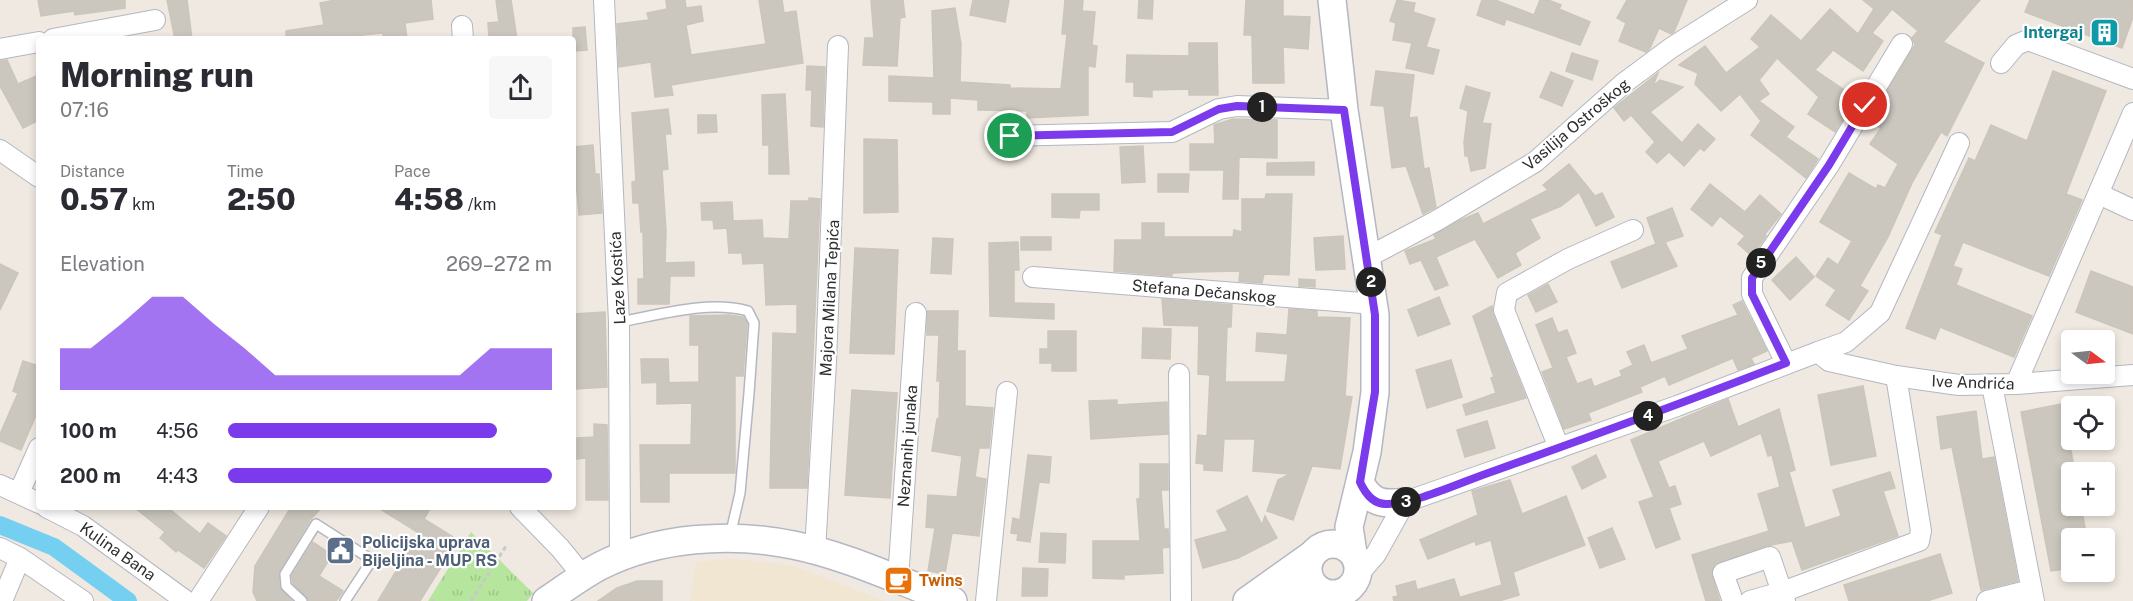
<!DOCTYPE html>
<meta charset="utf-8">
<style>
:root{--surface:#fff;--page:#f7f7f7;--text:#2b2b33;--muted:#7c7c81;--accent:#7c3aed}
body{margin:0;font-family:"Public Sans",sans-serif;background:var(--page);color:var(--text);height:100vh;display:flex;flex-direction:column;font-size:22px;white-space:nowrap}
*{box-sizing:border-box;margin:0}
p{font-size:20px;color:var(--muted)}
.icon{flex:none;width:33px;height:33px;fill:none;stroke:currentColor;stroke-width:2;stroke-linecap:round;stroke-linejoin:round}
.map{position:relative;flex:1;overflow:hidden}
.sheet{position:absolute;left:36px;top:36px;width:540px;height:474px;display:flex;flex-direction:column;background:var(--surface);border-radius:6px;box-shadow:0 3px 9px #0003}
.sheet>*{flex:none}
.needle{width:39px;rotate:105deg}
.fabs{position:absolute;left:2061px;top:330px;display:grid;gap:12px}
.fabs a{display:grid;place-items:center;width:54px;height:54px;border-radius:6px;background:var(--surface);box-shadow:0 3px 9px #0003;font-size:30px}
.pin{position:absolute;display:grid;place-items:center;width:51px;height:51px;color:#fff;margin:-26px;border:3px solid #fff;border-radius:50%;box-shadow:0 2px 6px #0007}
.km{position:absolute;width:30px;height:30px;margin:-15px;border-radius:50%;background:#222;color:#fff;font-size:16px;line-height:30px;text-align:center}
.round{display:grid;place-items:center;flex:none;width:63px;height:63px;border-radius:6px;background:var(--page)}
.head{display:flex;align-items:center;justify-content:space-between;height:102px;padding:0 24px}
h1{font-size:33px;font-weight:800;line-height:45px}
.metrics{display:grid;grid-template-columns:repeat(3,1fr);gap:9px;height:102px;padding:6px 24px}
.metrics div{display:grid;align-content:center}
.metrics b{font-size:30px;font-weight:800}
.metrics small{font-size:16px;font-weight:400}
.metrics p{font-size:16px}
.chart{height:168px;padding:12px 24px}
.chart p{display:flex;justify-content:space-between}
.chart svg{width:100%;height:108px;margin-top:6px;fill:var(--accent);opacity:.7}
ul{padding:0 24px;list-style:none;font-size:20px}
li{display:grid;grid-template-columns:96px 72px 1fr;align-items:center;height:45px}
li i{height:15px;border-radius:8px;background:var(--accent)}
.map>svg:first-child{display:block}
.education{fill:#f0e6d1}
.grass{fill:url(#grass-tufts)}
.lines{fill:none;stroke-linecap:round;stroke-linejoin:round}
.canal{stroke:#75cff0;stroke-width:18}
.building{fill:#cbc7bf;stroke:#cbc5ba;stroke-width:1.5}
.service-casing{stroke:#b4b7c1;stroke-width:12}
.minor-casing{stroke:#b4b7c1;stroke-width:22}
.secondary-casing{stroke:#b4b7c1;stroke-width:30}
.path{stroke:#c9c9c9;stroke-width:3;stroke-dasharray:4.5 3;stroke-linecap:butt}
.service{stroke:#fff;stroke-width:9}
.minor{stroke:#fff;stroke-width:20}
.secondary{stroke:#fff;stroke-width:27}
.route-casing{stroke:#fff;stroke-width:12}
.route{stroke:#7c3aed;stroke-width:8}
.labels{text-anchor:middle;stroke-width:4.5;stroke-linejoin:round;paint-order:stroke}
.culture-label{font-size:16px;font-weight:bold;fill:#0d838f;stroke:#fff;text-anchor:end}
.street-label{font-size:16px;fill:#2e2e2e;stroke:#fff}
.service-label{font-size:16px;font-weight:bold;fill:#4e5e75;stroke:#fff;text-anchor:start}
.food-label{font-size:16px;font-weight:bold;fill:#c56008;stroke:#fff;text-anchor:start}
</style>
<div class="map">
<svg width="2133" height="601" viewBox="0 0 2133 601">
<defs>
<pattern id="grass-tufts" width="24" height="20" patternUnits="userSpaceOnUse" patternTransform="scale(1.5)"><rect width="24" height="20" fill="#b6e59e"/><path d="M3 7l-1-3M5 7V3M7 7l1-3M15 17l-1-3M17 17v-4M19 17l1-3" fill="none" stroke="#9dc588"/></pattern>
</defs>
<rect width="100%" height="100%" fill="#efe9e1"/>
<polygon class="education" points="733,559 790,565 885,601 690,601 696,562"/>
<polygon class="grass" points="471,532 533,593 527,601 428,601"/>
<g class="lines">
<polyline class="canal" points="0,525 54,547 128,601"/>
</g>
<g class="building">
<polygon points="38,0 125,0 125,8 75,15 74,11 41,16"/>
<polygon points="167,0 187,0 192,39 175,39"/>
<polygon points="335,0 431,0 433,19 405,23 407,39 383,39 383,33 353,36 353,39 286,39 286,31 324,25 320,3"/>
<polygon points="496,0 511,0 517,39 489,39 488,23 499,22"/>
<polygon points="666,0 685,0 686,8 701,6 703,21 686,25 691,55 766,44 759,0 782,0 784,13 796,11 803,63 671,85 673,95 655,97 651,62 619,67 617,24 649,20 647,13 667,9"/>
<polygon points="871,0 903,0 905,17 900,18 897,66 863,65 865,38 874,38"/>
<polygon points="973,0 1009,0 1005,22 970,15"/>
<polygon points="1065,0 1083,0 1082,11 1095,12 1092,45 1097,46 1095,67 1088,66 1088,115 1027,118 1027,111 978,110 978,100 950,98 950,114 933,114 933,102 889,101 889,76 934,78 932,11 955,8 961,44 960,82 1010,85 1010,88 1061,89 1067,34 1062,34"/>
<polygon points="1139,0 1153,0 1152,19 1138,18"/>
<polygon points="1246,0 1283,0 1283,16 1310,17 1308,49 1283,47 1284,83 1253,83 1252,35 1244,35"/>
<polygon points="1397,0 1415,3 1413,12 1435,19 1426,47 1439,50 1433,74 1406,68 1412,43 1393,40 1396,23 1390,21"/>
<polygon points="1482,0 1495,0 1534,15 1540,0 1548,0 1561,5 1559,9 1590,22 1580,45 1506,19 1504,25 1477,15"/>
<polygon points="1627,0 1687,0 1674,32 1671,34 1659,28 1650,48 1646,52 1619,41 1626,23 1617,18"/>
<polygon points="1863,0 1980,0 1943,42 1984,63 1947,136 1941,132 1912,183 1888,237 1860,286 1868,291 1849,320 1826,305 1836,290 1816,276 1828,258 1838,265 1852,241 1820,222 1849,173 1876,189 1878,185 1885,188 1898,164 1870,144 1881,128 1869,121 1912,50 1915,45 1912,38 1918,31 1892,9 1872,33 1883,41 1863,71 1833,50 1815,70 1856,98 1835,132 1808,114 1819,97 1777,58 1759,80 1769,94 1759,101 1794,127 1786,137 1818,159 1806,178 1751,135 1761,121 1740,94 1721,111 1695,84 1698,73 1679,65 1705,46 1726,73 1760,47 1751,39 1771,15 1801,41 1830,9 1858,34 1874,9"/>
<polygon points="2030,0 2133,0 2133,17 2122,48 2025,12"/>
<polygon points="585,27 587,50 573,51 573,28"/>
<polygon points="1189,43 1217,43 1218,95 1189,95 1189,89 1152,90 1152,97 1134,96 1134,82 1126,82 1127,55 1189,56"/>
<polygon points="1572,53 1598,61 1592,80 1566,71"/>
<polygon points="7,60 18,84 39,75 39,120 23,128 0,86 0,61"/>
<polygon points="807,66 825,67 823,127 811,126 812,90 806,90"/>
<polygon points="1376,71 1414,75 1409,118 1417,117 1424,169 1429,168 1436,207 1423,214 1406,166 1392,168 1384,106 1371,105"/>
<polygon points="2053,71 2106,91 2066,194 2082,200 2049,276 1963,242 1953,266 1962,269 1956,285 2032,316 2014,357 1940,327 1935,339 1906,328 1942,235 1935,232 1969,158 1975,161 1991,125 2027,141"/>
<polygon points="1551,72 1573,81 1562,106 1540,97"/>
<polygon points="1658,73 1653,86 1660,80 1683,87 1650,112 1682,143 1698,124 1715,139 1704,151 1700,148 1684,166 1669,152 1657,163 1646,152 1655,142 1631,115 1624,121 1614,108"/>
<polygon points="1466,86 1490,93 1482,123 1491,124 1485,168 1471,171 1468,156 1465,156 1464,142 1468,111 1460,108"/>
<polygon points="785,94 789,174 769,174 769,145 763,145 762,95"/>
<polygon points="668,109 671,134 665,134 668,169 662,170 666,231 665,263 694,262 694,276 670,276 669,304 638,304 638,279 644,279 643,232 641,232 639,203 633,203 632,182 636,181 632,113"/>
<polygon points="698,115 716,115 717,132 698,133"/>
<polygon points="1233,119 1277,120 1277,158 1239,157 1238,199 1223,199 1224,170 1190,170 1190,144 1215,144 1214,125"/>
<polygon points="864,139 897,140 898,212 864,213"/>
<polygon points="593,145 595,174 599,174 602,213 579,215 573,147"/>
<polygon points="1143,146 1145,182 1122,183 1120,147"/>
<polygon points="1314,162 1314,175 1267,175 1267,163"/>
<polygon points="1569,164 1595,196 1602,193 1614,217 1596,226 1579,192 1561,206 1530,219 1540,238 1515,253 1521,265 1498,278 1475,239 1436,257 1448,285 1435,290 1421,260 1410,264 1405,251 1436,239 1434,235 1461,220 1478,213 1483,224 1548,190 1543,185"/>
<polygon points="1158,174 1189,174 1188,192 1158,192"/>
<polygon points="1710,184 1745,212 1760,195 1781,214 1765,234 1766,236 1752,256 1738,244 1745,236 1720,216 1712,226 1691,209"/>
<polygon points="1052,194 1099,194 1099,210 1080,210 1079,218 1052,217"/>
<polygon points="1266,194 1292,194 1289,275 1264,274 1262,283 1239,281 1240,271 1194,272 1172,273 1172,276 1114,271 1115,240 1142,240 1142,223 1164,223 1164,237 1233,237 1234,230 1242,232 1242,199 1265,199"/>
<polygon points="809,198 820,199 807,488 770,488 773,333 797,334 797,304 766,305 764,263 743,264 742,253 729,253 727,228 714,229 713,220 702,220 701,203 732,202 733,221 762,220 763,238 789,239 791,201 809,201"/>
<polygon points="1672,208 1683,236 1665,242 1677,266 1622,288 1611,262 1656,244 1647,218"/>
<polygon points="1343,236 1345,269 1316,270 1314,238"/>
<rect x="1021" y="237" width="30" height="13"/>
<polygon points="933,238 953,239 951,274 931,273"/>
<polygon points="1018,242 1019,270 1014,270 1014,303 1054,304 1054,319 990,316 989,243"/>
<polygon points="855,248 898,250 894,354 850,353"/>
<polygon points="1796,257 1814,277 1790,300 1772,280"/>
<polygon points="0,264 18,273 0,310"/>
<polygon points="2091,271 2133,287 2133,334 2076,312"/>
<polygon points="1299,279 1315,280 1315,287 1299,286"/>
<polygon points="1548,284 1557,302 1536,312 1528,295"/>
<polygon points="1439,297 1450,324 1418,336 1408,310"/>
<polygon points="1162,299 1232,305 1231,327 1227,327 1225,382 1285,382 1288,354 1256,351 1257,333 1287,335 1289,309 1317,311 1317,317 1350,318 1345,396 1352,397 1340,469 1312,466 1293,520 1267,511 1278,480 1290,474 1253,471 1255,439 1224,439 1222,471 1204,470 1204,464 1196,463 1198,435 1207,436 1210,375 1198,374 1199,326 1164,325"/>
<polygon points="1742,301 1767,351 1751,358 1754,364 1738,370 1733,358 1669,385 1665,376 1640,387 1642,392 1588,413 1591,420 1564,429 1542,372 1553,368 1536,325 1552,318 1558,333 1567,330 1576,353 1566,357 1577,384 1591,379 1594,387 1622,376 1620,371 1633,365 1627,352 1644,345 1651,363 1688,349 1682,336 1738,315 1733,305"/>
<polygon points="1492,306 1493,314 1526,398 1466,415 1463,405 1496,393 1491,378 1494,377 1473,316"/>
<polygon points="927,311 958,311 957,351 965,351 965,406 993,408 989,448 979,448 975,477 986,479 979,536 952,533 945,574 928,571 935,528 926,527 928,495 957,497 962,456 932,451 937,419 939,420 940,381 937,381 939,335 927,335"/>
<polygon points="605,312 607,387 575,389 573,314"/>
<polygon points="729,315 743,317 747,323 743,376 735,376 735,473 669,473 669,502 641,502 640,445 691,445 692,403 657,404 657,383 699,382 699,345 690,345 690,316"/>
<polygon points="1143,328 1171,329 1170,359 1142,358"/>
<polygon points="1048,331 1076,331 1076,371 1052,371 1052,363 1040,363 1040,349 1048,349"/>
<polygon points="641,359 668,359 669,382 642,383"/>
<polygon points="1451,360 1462,397 1427,408 1416,370"/>
<polygon points="23,361 39,366 39,408 21,450 0,441 0,434 18,393 13,391"/>
<polygon points="1863,386 1876,456 1831,465 1818,395"/>
<polygon points="852,390 897,393 890,498 845,495"/>
<polygon points="1728,399 1738,427 1779,409 1795,470 1789,472 1805,528 1841,516 1833,490 1890,472 1895,488 1883,491 1898,536 1802,570 1792,541 1766,546 1715,564 1712,576 1720,601 1706,601 1692,555 1769,531 1758,494 1780,487 1772,455 1768,456 1761,433 1711,456 1704,441 1658,461 1669,488 1675,486 1681,504 1669,508 1680,539 1656,548 1639,502 1654,497 1631,440"/>
<polygon points="1117,400 1117,405 1167,402 1168,434 1091,439 1089,401"/>
<polygon points="2062,404 2075,472 2072,472 2072,506 2081,506 2087,538 2072,538 2072,568 2051,571 2021,412"/>
<polygon points="1976,411 1982,459 1994,457 2018,581 1981,590 1952,447 1941,449 1937,417"/>
<polygon points="1487,421 1495,448 1465,457 1457,430"/>
<polygon points="594,424 607,425 608,500 586,500 586,458 577,459 577,438 594,437"/>
<polygon points="1028,455 1051,457 1049,483 1039,482 1030,542 1017,540 1018,534 1011,533 1013,518 1020,520"/>
<polygon points="1596,455 1606,477 1582,489 1572,467"/>
<polygon points="1140,464 1168,464 1168,490 1161,490 1164,529 1168,529 1169,547 1162,548 1163,573 1124,575 1124,579 1093,578 1093,541 1140,541 1137,499 1140,499"/>
<polygon points="1510,480 1522,514 1566,496 1585,545 1513,572 1519,595 1499,601 1462,601 1461,597 1502,585 1491,540 1476,545 1475,541 1428,559 1420,540 1478,515 1472,491"/>
<polygon points="1247,496 1262,525 1265,516 1277,538 1238,558 1203,568 1195,540 1228,531 1217,511"/>
<polygon points="134,507 167,507 200,534 208,523 226,536 204,568 178,550 176,552 160,538 165,532"/>
<polygon points="291,507 322,507 310,520 279,571 279,587 292,601 257,601 253,592 255,566"/>
<polygon points="377,507 431,507 424,519 458,540 420,601 378,601 419,533"/>
<polygon points="1612,528 1625,559 1600,568 1588,538"/>
<polygon points="1041,533 1066,534 1065,563 1039,562"/>
<polygon points="313,542 332,555 319,576 343,591 336,601 309,601 293,583 292,576"/>
<polygon points="1940,554 1952,593 1927,601 1849,601 1844,585"/>
<polygon points="1023,568 1048,569 1047,596 1022,596"/>
<polygon points="1454,579 1461,601 1394,601 1393,597 1398,596 1396,586 1415,581 1417,590"/>
<polygon points="637,581 662,581 662,601 598,601 617,588"/>
</g>
<g class="lines">
<defs>
<g id="service">
<path d="M619 322C660 315 707 300 748 311L754 323 749 393 740 493 730 536"/>
<polyline points="302,601 286,586 285,574 316,524 372,560 345,601"/>
</g>
<g id="minor">
<polyline points="604,0 619,322 620,557"/>
<polyline points="462,26 463,39"/>
<polyline points="53,39 155,20"/>
<polyline points="0,49 39,42"/>
<polyline points="2001,63 2016,45 2028,40 2133,79"/>
<polyline points="1010,136 1172,132 1219,109 1237,106 1344,110"/>
<polyline points="0,150 39,177"/>
<polyline points="2099,194 2133,210"/>
<polyline points="1368,257 1436,221 1535,162 1624,83 1671,48 1747,0"/>
<polyline points="1033,277 1375,304"/>
<polyline points="1818,352 1846,342 1880,313 1959,143"/>
<polyline points="1786,363 1752,294 1752,278 1829,165 1902,44"/>
<polyline points="1179,374 1181,601"/>
<polyline points="2016,384 2133,113"/>
<polyline points="1992,385 2034,601"/>
<polyline points="1559,448 1504,310 1507,293 1568,259 1633,230"/>
<polyline points="0,485 39,503"/>
<polyline points="19,493 39,448"/>
<polyline points="46,507 83,526 186,601"/>
<polyline points="520,507 560,548 582,575"/>
<polyline points="0,548 20,558 83,601"/>
<polyline points="815,551 826,362 838,46"/>
<polyline points="1357,576 1376,554 1405,502 1677,406 1818,352 1829,361 1896,376 1959,385 2016,384 2133,375"/>
<polyline points="898,580 916,313"/>
<polyline points="2,601 20,558"/>
<polyline points="198,601 259,507"/>
<polyline points="986,601 1007,392"/>
<polyline points="1733,601 1723,573 1770,557 1785,601"/>
<polyline points="1750,601 1782,592 1919,541 1921,531 1896,376"/>
<polyline points="1987,601 2031,590"/>
</g>
<g id="secondary">
<polyline points="1332,0 1344,110 1375,315 1375,392 1367,452 1349,527 1353,553"/>
<path d="M1360 482C1370 503 1383 505 1405 502"/>
<circle cx="1333" cy="569" r="25"/>
<path d="M546 601C564 589 581 576 600 566 657 537 730 532 793 545 848 556 901 582 953 601"/>
<polyline points="1247,601 1313,554"/>
<polyline points="1267,601 1316,588"/>
</g>
</defs>
<use href="#service" class="service-casing"/>
<use href="#minor" class="minor-casing"/>
<use href="#secondary" class="secondary-casing"/>
<g class="path">
<polyline points="432,600 434,601"/>
<polyline points="471,601 506,546"/>
</g>
<use href="#service" class="service"/>
<use href="#minor" class="minor"/>
<use href="#secondary" class="secondary"/>
</g>
<g class="lines">
<defs>
<path id="route" d="M1010 136 1172 132 1219 109 1237 106 1344 110 1375 315V392L1360 482C1365 493 1373 504 1386 504 1413 505 1464 481 1491 472 1590 437 1688 401 1786 363L1752 294V278L1829 165 1865 105"/>
</defs>
<use href="#route" class="route-casing"/>
<use href="#route" class="route"/>
</g>
<defs>
<symbol id="building-square" viewBox="-11 -11 22 22"><rect x="-9" y="-9" width="18" height="18" rx="4" fill="#0f9aa8" stroke="#fff"/><path d="M-4-6H4V6H1V3H-1V6H-4ZM-2.5-4.3h1.7v1.8h-1.7ZM.8-4.3h1.7v1.8H.8ZM-2.5-1h1.7V.8h-1.7ZM.8-1h1.7V.8H.8Z" fill="#fff"/></symbol>
<symbol id="civic-square" viewBox="-11 -11 22 22"><rect x="-9" y="-9" width="18" height="18" rx="4" fill="#5c6f8a" stroke="#fff"/><path d="M-.6-6.5H3V-4.5H.6V-3L4-1V1h2V6H-6V1h2V-1L-.6-3ZM-1.2 2.5V6h2.4V2.5Z" fill="#fff"/></symbol>
<symbol id="cafe-square" viewBox="-11 -11 22 22"><rect x="-9" y="-9" width="18" height="18" rx="4" fill="#e8710a" stroke="#fff"/><path d="M-5.5-4.5H6V0H3Q3 3.5 0 3.5H-2.5Q-5.5 3.5-5.5 0ZM3-3.2v2h1.7v-2ZM-6 4.5H4V6H-6Z" fill="#fff"/></symbol>
</defs>
<g fill-rule="evenodd">
<use href="#building-square" x="2088" y="16" width="33" height="33"/>
<use href="#civic-square" x="324" y="534" width="33" height="33"/>
<use href="#cafe-square" x="882" y="564" width="33" height="33"/>
</g>
<g class="labels">
<g class="culture-label">
<text x="2083" y="38">Intergaj</text>
</g>
<g class="street-label">
<text transform="translate(1576 124) rotate(-40)" y="6">Vasilija Ostroškog</text>
<text transform="translate(617 278) rotate(-93)" y="6">Laze Kostića</text>
<text transform="translate(1204 291) rotate(5)" y="6">Stefana Dečanskog</text>
<text transform="translate(829 298) rotate(-87)" y="6">Majora Milana Tepića</text>
<text transform="translate(1973 382) rotate(2)" y="6">Ive Andrića</text>
<text transform="translate(907 446) rotate(-86)" y="6">Neznanih junaka</text>
<text transform="translate(118 551) rotate(35)" y="6">Kulina Bana</text>
</g>
<g class="service-label">
<text x="362" y="548">Policijska uprava<tspan x="362" dy="18">Bijeljina - MUP RS</tspan></text>
</g>
<g class="food-label">
<text x="919" y="586">Twins</text>
</g>
</g>
</svg>
<div class="fabs">
<a><svg class="needle" viewBox="-14 -14 28 28"><path d="M0-13l5 13h-10z" fill="#e53935"/><path d="M0 13l5-13h-10z" fill="#7c7c81"/></svg></a>
<a><svg class="icon" aria-label="locate" viewBox="0 0 24 24"><circle cx="12" cy="12" r="6"/><path d="M12 2v4M12 18v4M2 12h4M18 12h4"/></svg></a>
<a>+</a>
<a>−</a>
</div>
<div class="pin" style="left:1010px;top:136px;background:#1e9e55"><svg class="icon" aria-label="arrive" viewBox="0 0 24 24"><path d="M6 21V4h12l-3 4 3 4H6"/></svg></div>
<div class="pin" style="left:1865px;top:105px;background:#d93025"><svg class="icon" aria-label="check" viewBox="0 0 24 24"><path d="M5 12l5 5 9-10"/></svg></div>
<b class="km" style="left:1262px;top:107px">1</b>
<b class="km" style="left:1371px;top:282px">2</b>
<b class="km" style="left:1406px;top:502px">3</b>
<b class="km" style="left:1648px;top:416px">4</b>
<b class="km" style="left:1761px;top:263px">5</b>
<section class="sheet">
<div class="head"><div><h1>Morning run</h1><p>07:16</p></div><a class="round"><svg class="icon" aria-label="share" viewBox="0 0 24 24"><path d="M12 15V3M7 8l5-5 5 5M5 13v7h14v-7"/></svg></a></div>
<div class="metrics">
<div><p>Distance</p><b>0.57<small> km</small></b></div>
<div><p>Time</p><b>2:50</b></div>
<div><p>Pace</p><b>4:58<small> /km</small></b></div>
</div>
<div class="chart"><p><span>Elevation</span>269–272 m</p>
<svg viewBox="0 0 160 44" preserveAspectRatio="none"><path d="M0 44V27L10 27L20 17L30 6L40 6L50 17L60 27L70 38L80 38L90 38L100 38L110 38L120 38L130 38L140 27L150 27L160 27V44z"/></svg>
</div>
<ul>
<li><b>100 m</b>4:56<i style="width:83%"></i></li>
<li><b>200 m</b>4:43<i style="width:100%"></i></li>
</ul>
</section>
</div>
